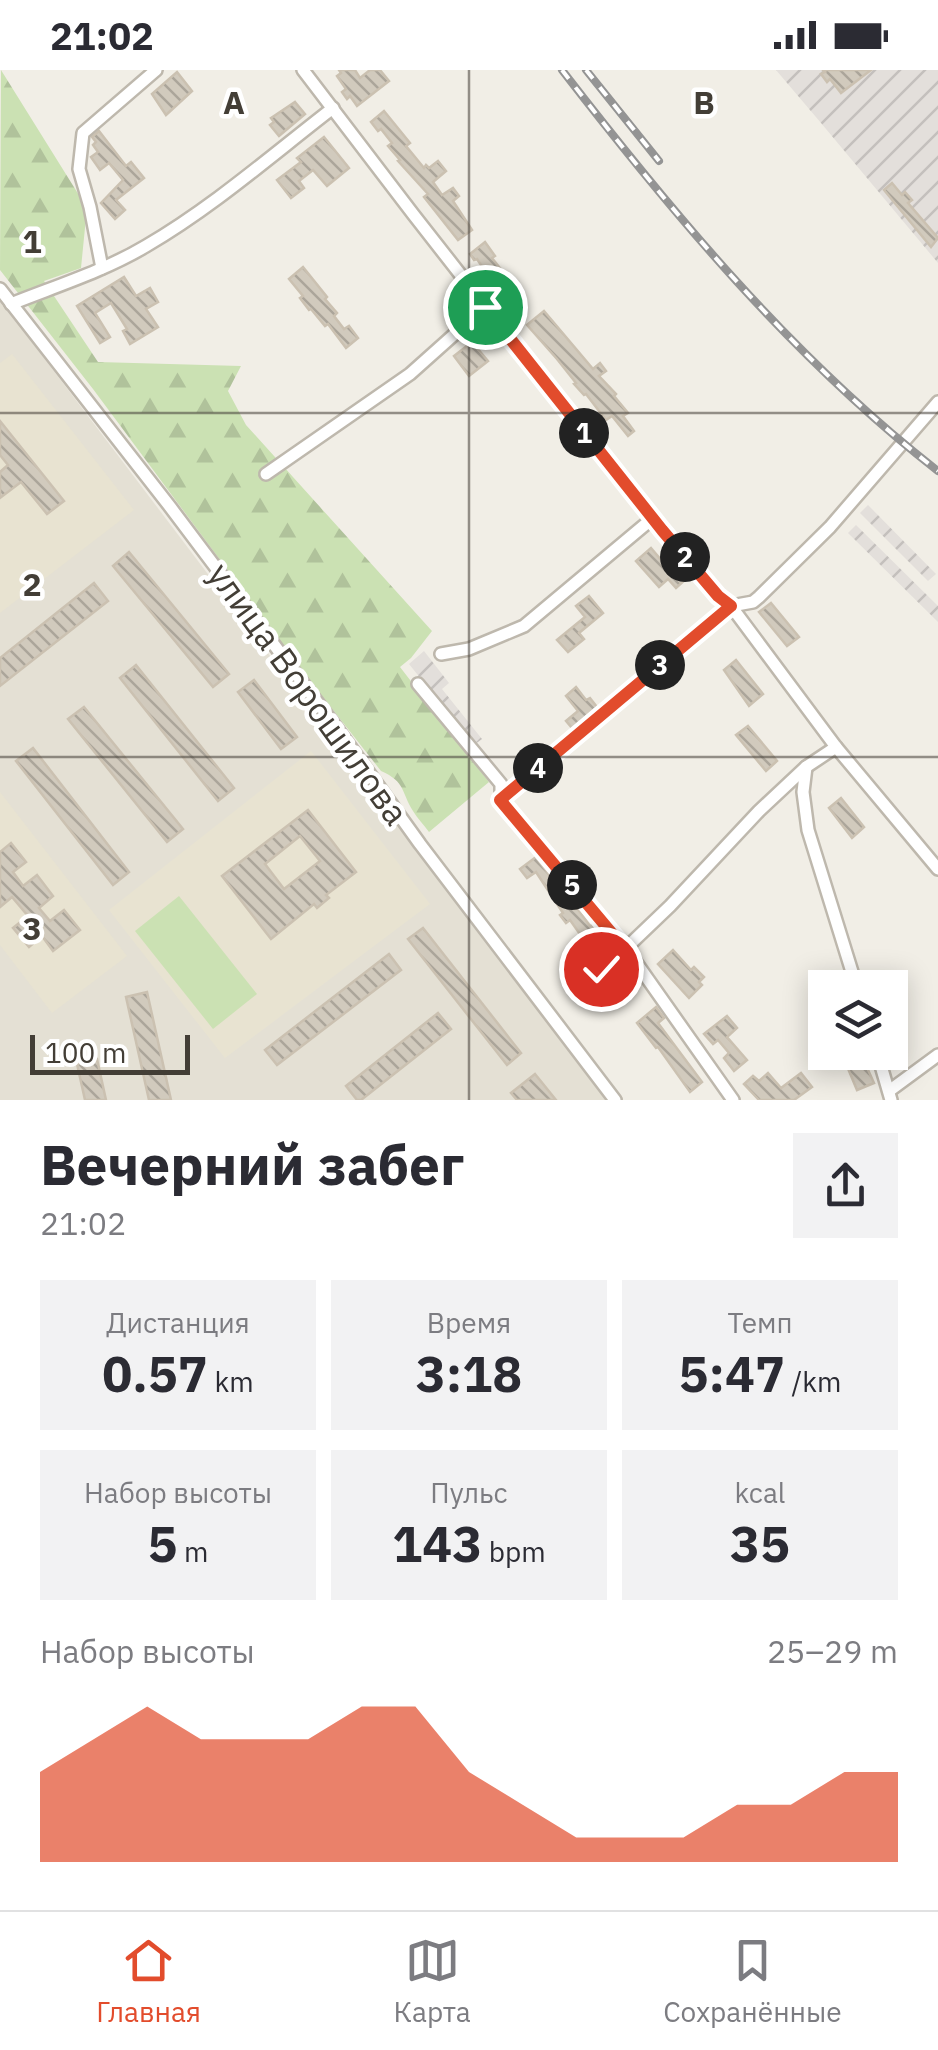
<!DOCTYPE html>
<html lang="ru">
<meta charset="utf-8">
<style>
:root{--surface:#fff;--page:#f2f2f3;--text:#2b2b33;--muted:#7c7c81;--line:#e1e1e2;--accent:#e24c2c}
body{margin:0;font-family:"IBM Plex Sans",sans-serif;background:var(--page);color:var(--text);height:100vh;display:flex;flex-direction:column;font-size:38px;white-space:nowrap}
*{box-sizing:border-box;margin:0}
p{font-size:32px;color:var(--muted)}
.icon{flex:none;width:55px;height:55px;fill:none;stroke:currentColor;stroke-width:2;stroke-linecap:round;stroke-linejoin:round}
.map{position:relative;height:1030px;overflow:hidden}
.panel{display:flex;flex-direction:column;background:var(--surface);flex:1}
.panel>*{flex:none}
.controls{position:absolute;left:808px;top:900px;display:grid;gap:20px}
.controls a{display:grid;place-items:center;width:100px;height:100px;border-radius:0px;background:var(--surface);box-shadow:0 5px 25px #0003;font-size:50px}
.scale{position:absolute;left:30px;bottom:25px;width:160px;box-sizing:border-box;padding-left:10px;border:5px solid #433e36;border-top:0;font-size:28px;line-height:35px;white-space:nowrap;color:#433e36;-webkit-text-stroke:8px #fff;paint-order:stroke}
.pin{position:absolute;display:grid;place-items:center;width:85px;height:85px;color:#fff;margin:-42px;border:5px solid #fff;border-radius:50%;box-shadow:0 2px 10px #0007}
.km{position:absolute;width:50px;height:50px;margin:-25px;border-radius:50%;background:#222;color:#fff;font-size:28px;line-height:50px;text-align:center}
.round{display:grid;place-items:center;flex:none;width:105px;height:105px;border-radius:0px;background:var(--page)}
.headline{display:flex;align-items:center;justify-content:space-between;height:170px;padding:0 40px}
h1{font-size:55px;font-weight:800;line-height:75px}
.figures{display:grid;grid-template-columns:repeat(3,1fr);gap:15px;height:170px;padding:10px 40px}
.figures div{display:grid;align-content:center;border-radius:0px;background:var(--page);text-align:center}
.figures b{font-size:50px;font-weight:800}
.figures small{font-size:28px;font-weight:400}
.figures p{font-size:28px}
.chart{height:280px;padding:20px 40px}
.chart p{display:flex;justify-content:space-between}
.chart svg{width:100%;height:180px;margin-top:10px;fill:var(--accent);opacity:.7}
.status{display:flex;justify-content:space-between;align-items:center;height:70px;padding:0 50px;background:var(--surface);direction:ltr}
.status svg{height:28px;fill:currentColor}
.tab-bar{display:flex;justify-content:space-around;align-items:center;height:140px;border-top:2px solid var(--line);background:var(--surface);font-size:28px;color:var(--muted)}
.tab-bar a{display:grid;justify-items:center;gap:5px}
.tab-bar .active{color:var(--accent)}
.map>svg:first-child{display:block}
.residential{fill:#e4e0d4}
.industrial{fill:url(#industrial-furrows)}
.education{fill:#e8e3d1}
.forest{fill:url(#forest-firs)}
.pitch{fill:#cbe1b3}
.building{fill:url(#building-back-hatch);stroke:#cbc1b1;stroke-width:2.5;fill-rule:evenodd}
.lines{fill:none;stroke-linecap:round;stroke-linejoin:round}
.minor-casing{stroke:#beb8ad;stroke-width:16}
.minor{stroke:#fff;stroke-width:11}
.rail-casing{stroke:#949494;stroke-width:8}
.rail{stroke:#fff;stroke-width:4;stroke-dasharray:11;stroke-linecap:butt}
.route-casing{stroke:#fff;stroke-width:20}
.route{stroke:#e24c2c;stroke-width:12}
.grid{fill:none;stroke:#433e36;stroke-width:2.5;stroke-opacity:0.55}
.labels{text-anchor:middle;stroke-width:9;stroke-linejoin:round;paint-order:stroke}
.street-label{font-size:35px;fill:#433e36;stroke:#fff}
.grid-label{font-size:32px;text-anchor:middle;font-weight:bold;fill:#433e36;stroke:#fff;stroke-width:9;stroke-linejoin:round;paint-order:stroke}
</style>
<div class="status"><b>21:02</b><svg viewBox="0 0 49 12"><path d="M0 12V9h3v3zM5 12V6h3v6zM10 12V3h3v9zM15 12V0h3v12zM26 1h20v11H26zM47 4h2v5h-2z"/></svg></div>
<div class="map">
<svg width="938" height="1030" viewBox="0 0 938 1030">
<defs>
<pattern id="industrial-furrows" width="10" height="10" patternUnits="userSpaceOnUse" patternTransform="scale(2.5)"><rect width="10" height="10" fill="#e3dfdb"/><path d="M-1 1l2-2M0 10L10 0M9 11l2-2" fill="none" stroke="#c4c0bd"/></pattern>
<pattern id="forest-firs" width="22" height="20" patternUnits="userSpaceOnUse" patternTransform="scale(2.5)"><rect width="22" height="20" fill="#cbe1b3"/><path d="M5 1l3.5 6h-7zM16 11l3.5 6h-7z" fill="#b0c29b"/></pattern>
<pattern id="building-back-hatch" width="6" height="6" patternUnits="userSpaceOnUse" patternTransform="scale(2.5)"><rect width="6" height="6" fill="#d1cabd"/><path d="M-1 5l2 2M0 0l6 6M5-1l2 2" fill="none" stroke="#aba59a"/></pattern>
</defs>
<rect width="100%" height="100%" fill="#f1eee6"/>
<polygon class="residential" points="0,230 607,1030 0,1030"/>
<g class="industrial">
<polygon points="776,0 938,0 938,193 821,53"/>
<polygon points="868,435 936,504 928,511 860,443"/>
<polygon points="856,455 938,536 938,552 848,463"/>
<polygon points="424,581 449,613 442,619 482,669 474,675 409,594"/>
</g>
<g class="education">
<polygon points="12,284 134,440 0,543 0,293"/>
<polygon points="311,681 430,834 225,988 109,840"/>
<polygon points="0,722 127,886 52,943 0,875"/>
</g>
<path class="forest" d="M1 0 87 138 81 198 44 211 98 292 241 296 228 321 246 355 432 561 411 588 400 597 489 712 429 762C424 755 417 748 413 741 401 722 406 712 381 701L304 603 93 319 0 200Z"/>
<polygon class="pitch" points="179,826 257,924 213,959 135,861"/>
<g class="building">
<polygon points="339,0 355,0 360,8 370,0 380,0 389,11 357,36 350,26 347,29 342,22 346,19 337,6 341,3"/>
<polygon points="823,0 871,0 841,23 830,9 827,12 821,4 825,2"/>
<polygon points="177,2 192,21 166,45 152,24"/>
<polygon points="295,32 305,44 279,66 270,55 274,52 271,48"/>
<polygon points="384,41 410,73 406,76 424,98 426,95 429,98 438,91 446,101 433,112 442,125 453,118 459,126 453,131 472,160 458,170 424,127 428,124 398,91 400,90 388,76 392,73 381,59 378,61 371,52"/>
<polygon points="99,61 126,96 131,92 144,108 116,130 125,140 115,149 101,133 123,110 109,93 100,100 91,87 98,82 93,75 96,72 92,67"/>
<polygon points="324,67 349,98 327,116 313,100 299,111 304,118 291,128 277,110 301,92 297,88"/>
<polygon points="892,113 902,125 905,122 912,130 908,133 938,168 931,177 884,120"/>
<polygon points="485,172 495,186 492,188 507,207 495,216 477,189 474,190 470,184"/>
<polygon points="303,197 327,227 325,229 337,243 334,246 344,259 349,256 358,268 346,278 328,254 325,256 311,239 309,240 300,228 303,226 289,209"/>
<polygon points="124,207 136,226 150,218 158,232 146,239 158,257 130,274 123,261 127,259 111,233 95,243 110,267 100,273 77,236"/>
<polygon points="544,241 593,299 600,293 606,301 599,306 616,324 614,326 628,343 623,346 634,361 628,366 612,346 606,350 586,324 584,325 574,314 576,313 557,289 527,255"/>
<polygon points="472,272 488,291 469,306 454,286"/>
<polygon points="0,351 64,431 47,444 21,412 0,428 0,402 8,395 0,385"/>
<polygon points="651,478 668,498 670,497 676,504 678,502 685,510 676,518 668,509 659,517 636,491"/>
<polygon points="129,482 229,604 213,617 113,496"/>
<polygon points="94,513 108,531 0,616 0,588"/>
<polygon points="589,526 603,543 579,563 584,569 568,582 557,570 585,547 576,536"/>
<polygon points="771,533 799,567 787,576 759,542"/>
<polygon points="736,590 763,624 749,636 724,600"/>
<polygon points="136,595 234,718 218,731 120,608"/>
<polygon points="254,610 297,667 281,679 238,622"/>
<polygon points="576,617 586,630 590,628 597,637 572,658 566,651 578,641 566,626"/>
<polygon points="84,637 183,759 167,772 68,649"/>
<polygon points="748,656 777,691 766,701 736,665"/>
<polygon points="33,678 129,802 113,815 16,691"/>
<polygon points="841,728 864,757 852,768 829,738"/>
<path d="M308 740 356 802 326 825 329 828 317 838 314 834 271 869 222 806ZM300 766 320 791 284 819 265 794Z"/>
<polygon points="11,773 26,792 13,802 23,816 37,805 53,826 39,838 50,851 64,840 80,860 53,881 42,866 29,877 13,858 28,846 12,827 0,837 0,782"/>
<polygon points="536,787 575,839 577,838 590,856 592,855 601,864 595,869 602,879 586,890 574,873 582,867 570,850 566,853 560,845 563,843 536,802 527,808 520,799"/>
<polygon points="423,858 521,983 507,995 408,869"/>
<polygon points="673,880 691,900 694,897 704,907 699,912 702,915 689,928 658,894"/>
<polygon points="389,884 401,900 277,995 265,980"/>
<polygon points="147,922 171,1030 149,1030 126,927"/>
<polygon points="656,937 664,948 658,953 702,1012 690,1022 658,977 656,978 637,953"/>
<polygon points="438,943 451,959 361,1030 357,1030 346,1016"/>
<polygon points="727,946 737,958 727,967 747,990 734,1001 724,988 729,983 718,970 713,974 704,964"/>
<polygon points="856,984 860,995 865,993 874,1013 857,1020 844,989"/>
<polygon points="97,989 106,1030 85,1030 77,994"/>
<polygon points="768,1003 781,1018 801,1003 812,1017 794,1030 759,1030 744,1014 753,1006 759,1011"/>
<polygon points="535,1004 556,1030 517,1030 511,1023"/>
</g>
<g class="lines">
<defs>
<g id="minor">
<polyline points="303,0 413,144 640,434 718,526 731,536 836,677 938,799"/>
<polyline points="102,198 90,137 79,99 83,63 156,0"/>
<polyline points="0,219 171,438 333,653 420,774 615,1030"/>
<path d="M11 234C56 216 104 201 146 176 213 137 272 85 333 38"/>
<polyline points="266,404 410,304 485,237"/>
<polyline points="441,584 469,579 524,556 653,448"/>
<polyline points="418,614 501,714 501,730 635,891 733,1030"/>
<polyline points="806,697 803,722 808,760 857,918"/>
<polyline points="501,730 731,536 753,532 759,527 830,457 938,332"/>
<polyline points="601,899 625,879 670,836 759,741 806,697 836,677"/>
<polyline points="877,982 891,1030"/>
<polyline points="889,1021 938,985"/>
</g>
</defs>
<use href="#minor" class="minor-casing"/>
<use href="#minor" class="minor"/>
<defs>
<g id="rail">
<path d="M562 0C674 145 793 288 938 401"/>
<polyline points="586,0 659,91"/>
</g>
</defs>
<use href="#rail" class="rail-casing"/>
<use href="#rail" class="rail"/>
</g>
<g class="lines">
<defs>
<polyline id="route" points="485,237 662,460 718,526 731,536 500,730 625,879 601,899"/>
</defs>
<use href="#route" class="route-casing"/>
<use href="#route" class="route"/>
</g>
<path class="grid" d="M469 0V1030M0 343H938M0 687H938"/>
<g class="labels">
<g class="street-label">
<text transform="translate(308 624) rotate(54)" y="12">улица Ворошилова</text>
</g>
</g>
<g class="grid-label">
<text x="234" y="44">A</text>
<text x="704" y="44">B</text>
<text x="32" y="183">1</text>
<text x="32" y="526">2</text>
<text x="32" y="870">3</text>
</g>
</svg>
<div class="controls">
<a><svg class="icon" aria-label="layers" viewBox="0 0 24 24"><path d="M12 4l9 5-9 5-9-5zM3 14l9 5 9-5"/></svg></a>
</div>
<div class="scale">100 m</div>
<div class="pin" style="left:485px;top:237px;background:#1e9e55"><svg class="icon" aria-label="arrive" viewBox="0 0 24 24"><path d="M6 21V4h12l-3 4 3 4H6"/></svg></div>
<div class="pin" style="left:601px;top:899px;background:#d93025"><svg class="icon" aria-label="check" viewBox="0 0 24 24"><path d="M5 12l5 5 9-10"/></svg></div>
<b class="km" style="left:584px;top:363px">1</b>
<b class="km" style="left:685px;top:487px">2</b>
<b class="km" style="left:660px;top:595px">3</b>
<b class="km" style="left:538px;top:698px">4</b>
<b class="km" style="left:572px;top:815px">5</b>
</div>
<section class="panel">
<div class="headline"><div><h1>Вечерний забег</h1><p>21:02</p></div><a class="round"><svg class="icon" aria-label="share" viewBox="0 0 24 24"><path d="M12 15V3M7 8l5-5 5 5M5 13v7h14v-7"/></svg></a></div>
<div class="figures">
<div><p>Дистанция</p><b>0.57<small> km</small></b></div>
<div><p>Время</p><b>3:18</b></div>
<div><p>Темп</p><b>5:47<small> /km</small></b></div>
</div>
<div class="figures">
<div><p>Набор высоты</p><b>5<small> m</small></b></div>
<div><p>Пульс</p><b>143<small> bpm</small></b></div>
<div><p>kcal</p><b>35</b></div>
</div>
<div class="chart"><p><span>Набор высоты</span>25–29 m</p>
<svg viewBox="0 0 160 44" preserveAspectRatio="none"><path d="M0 44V22L10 14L20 6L30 14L40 14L50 14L60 6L70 6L80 22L90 30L100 38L110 38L120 38L130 30L140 30L150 22L160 22V44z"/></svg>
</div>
</section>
<nav class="tab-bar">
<a class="active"><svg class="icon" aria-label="home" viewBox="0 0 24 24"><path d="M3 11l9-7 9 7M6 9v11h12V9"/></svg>Главная</a>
<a><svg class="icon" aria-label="map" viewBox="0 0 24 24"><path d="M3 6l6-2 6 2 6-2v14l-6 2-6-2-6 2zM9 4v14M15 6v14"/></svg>Карта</a>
<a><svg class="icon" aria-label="saved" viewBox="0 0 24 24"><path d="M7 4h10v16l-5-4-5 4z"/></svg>Сохранённые</a>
</nav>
